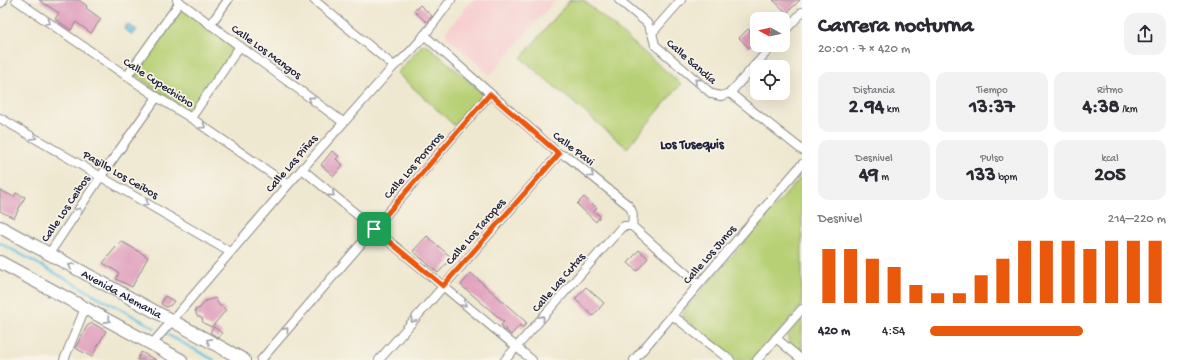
<!DOCTYPE html>
<html lang="es">
<meta charset="utf-8">
<style>
:root{--surface:#fff;--page:#f2f2f3;--text:#2b2b33;--muted:#7c7c81;--accent:#ea580c}
body{margin:0;font-family:"Gochi Hand",sans-serif;background:var(--page);color:var(--text);height:100vh;display:flex;flex-direction:column;font-size:15px;white-space:nowrap}
*{box-sizing:border-box;margin:0}
p{font-size:13px;color:var(--muted)}
.icon{flex:none;width:22px;height:22px;fill:none;stroke:currentColor;stroke-width:2;stroke-linecap:round;stroke-linejoin:round}
.map{position:relative;flex:1;overflow:hidden}
.details{display:flex;flex-direction:column;background:var(--surface);width:380px}
.details>*{flex:none}
.needle{width:26px;rotate:278deg}
.controls{position:absolute;left:750px;top:12px;display:grid;gap:8px}
.controls a{display:grid;place-items:center;width:40px;height:40px;border-radius:8px;background:var(--surface);box-shadow:0 4px 16px #0002;font-size:20px}
.pin{position:absolute;display:grid;place-items:center;width:34px;height:34px;color:#fff;margin:-17px;border-radius:8px;box-shadow:0 2px 6px #0006}
.round{display:grid;place-items:center;flex:none;width:42px;height:42px;border-radius:12px;background:var(--page)}
.overview{display:flex;align-items:center;justify-content:space-between;height:68px;padding:0 16px}
h1{font-size:22px;font-weight:800;line-height:30px}
.stats{display:grid;grid-template-columns:repeat(3,1fr);gap:6px;height:68px;padding:4px 16px}
.stats div{display:grid;align-content:center;border-radius:10px;background:var(--page);text-align:center}
.stats b{font-size:20px;font-weight:800}
.stats small{font-size:11px;font-weight:400}
.stats p{font-size:11px}
.chart{height:112px;padding:8px 16px}
.chart p{display:flex;justify-content:space-between}
.chart svg{width:100%;height:72px;margin-top:4px;stroke:var(--accent);stroke-width:6}
ul{padding:0 16px;list-style:none;font-size:13px}
li{display:grid;grid-template-columns:64px 48px 1fr;align-items:center;height:30px}
li i{height:10px;border-radius:5px;background:var(--accent)}
main{display:flex;flex:1;min-height:0}
.map>svg:first-child{display:block}
.built{fill:#f7cfd0}
.green{fill:#b7d075;stroke:#6c7958}
.water{fill:#63c0e1;stroke:#42718e}
.lines{fill:none;stroke-linecap:round;stroke-linejoin:round}
.stream{stroke:#63c0e1;stroke-width:2.5}
.building{fill:#df9bbb}
.minor-casing{stroke:#888586;stroke-width:10}
.secondary-casing{stroke:#888586;stroke-width:14}
.minor{stroke:#fff;stroke-width:8}
.secondary{stroke:#fff;stroke-width:12}
.oneway{stroke:#9c9ca7}
.route-casing{stroke:#fff;stroke-width:8}
.route{stroke:#ea580c;stroke-width:5}
.labels{text-anchor:middle;stroke-width:3.5;stroke-linejoin:round;paint-order:stroke}
.street-label{font-size:12px;fill:#22223b;stroke:#f7f3e8}
.neighbourhood-label{font-size:13px;font-weight:bold;fill:#22223b;stroke:#f7f3e8}
</style>
<main>
<div class="map">
<svg width="802" height="360" viewBox="0 0 802 360">
<rect width="100%" height="100%" fill="#f7f3e8"/>
<filter id="ink" filterUnits="userSpaceOnUse"><feTurbulence type="fractalNoise" baseFrequency=".025" numOctaves="2"/><feDisplacementMap in="SourceGraphic" scale="8" xChannelSelector="R" yChannelSelector="G"/><feConvolveMatrix kernelMatrix="1 2 1 2 8 2 1 2 1" color-interpolation-filters="sRGB"/></filter>
<filter id="wash" filterUnits="userSpaceOnUse"><feTurbulence type="fractalNoise" baseFrequency=".012" numOctaves="4" result="noise"/><feDisplacementMap in="SourceGraphic" scale="16" xChannelSelector="R" yChannelSelector="G"/><feGaussianBlur stdDeviation="0.9" result="paint"/><feColorMatrix in="noise" values="0 0 0 0 0 0 0 0 0 0 0 0 0 0 0 0 0 1.4 0 .05"/><feComposite in="paint" operator="in"/></filter>
<g filter="url(#wash)">
<rect width="100%" height="100%" fill="#efe8d0"/>
<polygon class="built" points="472,0 555,0 490,75 446,36 446,31"/>
<g class="green">
<polygon points="570,0 583,0 681,84 627,148 521,58"/>
<polygon points="179,6 237,45 190,113 133,74"/>
<polygon points="422,45 427,45 482,92 482,96 455,126 397,73"/>
<polygon points="802,176 802,305 755,360 736,360 684,318 683,314 685,310"/>
<polygon points="802,318 802,351 799,351 788,341 788,335"/>
</g>
<polygon class="water" points="127,24 137,30 133,35 124,29"/>
<g class="lines">
<g class="stream">
<polyline points="0,243 155,328"/>
<polyline points="166,334 214,360"/>
</g>
</g>
<g id="blocks">
<g class="building">
<polygon points="39,0 79,0 87,6 86,8 101,19 91,33 76,22 71,30 55,19 59,13"/>
<polygon points="773,0 800,0 787,13"/>
<polygon points="420,5 432,16 426,22 414,11"/>
<polygon points="748,29 756,36 751,41 754,43 749,48 739,38"/>
<polygon points="332,151 339,156 336,159 343,165 334,176 321,165"/>
<polygon points="0,190 14,197 16,193 25,197 14,218 0,211"/>
<polygon points="584,197 597,208 594,211 600,216 596,222 577,204"/>
<polygon points="427,236 452,258 438,273 413,251"/>
<polygon points="121,241 148,257 132,287 116,279 119,273 103,263"/>
<polygon points="639,250 648,258 637,271 628,263"/>
<polygon points="471,273 527,323 522,328 520,325 511,335 501,325 504,322 461,285"/>
<polygon points="586,287 604,303 593,316 575,299"/>
<polygon points="165,296 174,301 171,305 166,307 161,304"/>
<polygon points="215,298 219,305 226,310 212,327 203,323 202,318 197,316 195,310 200,308 205,301"/>
<polygon points="92,323 106,331 92,357 75,348 87,326"/>
<polygon points="214,327 222,333 218,338 210,332"/>
<polygon points="141,352 156,360 137,360"/>
</g>
</g>
</g>
<g filter="url(#ink)">
<use href="#blocks" fill-opacity="0" stroke="#888586" stroke-width="1"/>
<g class="lines">
<defs>
<g id="minor">
<polyline points="16,0 157,97 191,118 288,185"/>
<polyline points="177,0 343,122"/>
<polyline points="314,0 394,66"/>
<polyline points="619,0 647,23 652,33 655,45 712,94 721,96 730,93"/>
<polyline points="210,25 228,0"/>
<polyline points="652,33 681,0"/>
<polyline points="783,33 802,12"/>
<path d="M424 35 559 154 568 157 628 205C634 212 633 217 632 226"/>
<polyline points="127,76 180,2"/>
<polyline points="730,93 802,150"/>
<polyline points="730,93 773,45"/>
<polyline points="0,118 230,252"/>
<polyline points="191,118 240,46"/>
<polyline points="302,169 532,360"/>
<polyline points="632,226 698,284"/>
<polyline points="49,254 101,176 157,97"/>
<polyline points="672,315 730,360"/>
<polyline points="776,338 802,360"/>
<path d="M152 344 288 185 394 66C416 50 434 22 451 0"/>
<polyline points="64,360 85,308"/>
<polyline points="261,360 490,94"/>
<polyline points="379,360 559,154"/>
<polyline points="505,360 621,228 624,226 632,226"/>
<polyline points="634,360 802,164"/>
<polyline points="757,360 802,309"/>
</g>
<g id="secondary">
<polyline points="0,1 1,0"/>
<path id="s1" d="M0 227 244 360"/>
<polyline points="0,262 181,360"/>
</g>
</defs>
<use href="#minor" class="minor-casing"/>
<use href="#secondary" class="secondary-casing"/>
<use href="#minor" class="minor"/>
<use href="#secondary" class="secondary"/>
</g>
<defs><path id="oneway-chevron" d="M-2-3.5L2.5 0L-2 3.5" fill="none" stroke-width="1.6" stroke-linecap="round" stroke-linejoin="round"/></defs>
<g class="oneway">
<use href="#oneway-chevron" transform="translate(48 22) rotate(35)"/>
<use href="#oneway-chevron" transform="translate(697 81) rotate(-139)"/>
<use href="#oneway-chevron" transform="translate(311 99) rotate(-144)"/>
<use href="#oneway-chevron" transform="translate(203 126) rotate(35)"/>
<use href="#oneway-chevron" transform="translate(34 137) rotate(30)"/>
<use href="#oneway-chevron" transform="translate(591 175) rotate(39)"/>
<use href="#oneway-chevron" transform="translate(332 194) rotate(40)"/>
<use href="#oneway-chevron" transform="translate(146 203) rotate(31)"/>
<use href="#oneway-chevron" transform="translate(79 210) rotate(-56)"/>
<use href="#oneway-chevron" transform="translate(71 266) rotate(-151)"/>
<use href="#oneway-chevron" transform="translate(464 304) rotate(40)"/>
<use href="#oneway-chevron" transform="translate(542 318) rotate(-49)"/>
<use href="#oneway-chevron" transform="translate(108 320) rotate(28)"/>
<use href="#oneway-chevron" transform="translate(413 320) rotate(131)"/>
<use href="#oneway-chevron" transform="translate(286 330) rotate(-49)"/>
<use href="#oneway-chevron" transform="translate(209 341) rotate(-151)"/>
</g>
</g>
<g class="lines" filter="url(#ink)">
<defs>
<polygon id="route" points="490,94 559,154 443,286 374,229"/>
</defs>
<use href="#route" class="route-casing"/>
<use href="#route" class="route"/>
</g>
<g class="labels">
<g class="street-label">
<text transform="translate(267 51) rotate(36)" y="4">Calle Los Mangos</text>
<text transform="translate(692 61) rotate(41)" y="4">Calle Sandía</text>
<text transform="translate(159 82) rotate(33)" y="4">Calle Cupechicho</text>
<text transform="translate(574 148) rotate(37)" y="4">Calle Pavi</text>
<text transform="translate(291 163) rotate(-49)" y="4">Calle Las Piñas</text>
<text transform="translate(413 165) rotate(-49)" y="4">Calle Los Pororos</text>
<text transform="translate(121 174) rotate(30)" y="4">Pasillo Los Ceibos</text>
<text transform="translate(65 208) rotate(-56)" y="4">Calle Los Ceibos</text>
<text transform="translate(475 231) rotate(-49)" y="4">Calle Los Taropes</text>
<text transform="translate(709 254) rotate(-49)" y="4">Calle Los Junos</text>
<text transform="translate(558 282) rotate(-49)" y="4">Calle Las Cutas</text>
<text dy="4" stroke="none"><textPath href="#s1" startOffset="139">Avenida Alemania</textPath></text>
</g>
<g class="neighbourhood-label">
<text x="692" y="148">Los Tusequis</text>
</g>
</g>
</svg>
<div class="controls">
<a><svg class="needle" viewBox="-14 -14 28 28"><path d="M0-13l5 13h-10z" fill="#e53935"/><path d="M0 13l5-13h-10z" fill="#7c7c81"/></svg></a>
<a><svg class="icon" aria-label="locate" viewBox="0 0 24 24"><circle cx="12" cy="12" r="6"/><path d="M12 2v4M12 18v4M2 12h4M18 12h4"/></svg></a>
</div>
<div class="pin" style="left:374px;top:229px;background:#1e9e55"><svg class="icon" aria-label="arrive" viewBox="0 0 24 24"><path d="M6 21V4h12l-3 4 3 4H6"/></svg></div>
</div>
<section class="details">
<div class="overview"><div><h1>Carrera nocturna</h1><p>20:01 · 7 × 420 m</p></div><a class="round"><svg class="icon" aria-label="share" viewBox="0 0 24 24"><path d="M12 15V3M7 8l5-5 5 5M5 13v7h14v-7"/></svg></a></div>
<div class="stats">
<div><p>Distancia</p><b>2.94<small> km</small></b></div>
<div><p>Tiempo</p><b>13:37</b></div>
<div><p>Ritmo</p><b>4:38<small> /km</small></b></div>
</div>
<div class="stats">
<div><p>Desnivel</p><b>49<small> m</small></b></div>
<div><p>Pulso</p><b>133<small> bpm</small></b></div>
<div><p>kcal</p><b>205</b></div>
</div>
<div class="chart"><p><span>Desnivel</span>214–220 m</p>
<svg viewBox="0 0 160 44" preserveAspectRatio="none"><path d="M5 44V11M15 44V11M25 44V17M35 44V22M45 44V33M55 44V38M65 44V38M75 44V27M85 44V17M95 44V6M105 44V6M115 44V6M125 44V11M135 44V6M145 44V6M155 44V6"/></svg>
</div>
<ul>
<li><b>420 m</b>4:54<i style="width:65%"></i></li>
</ul>
</section>
</main>
